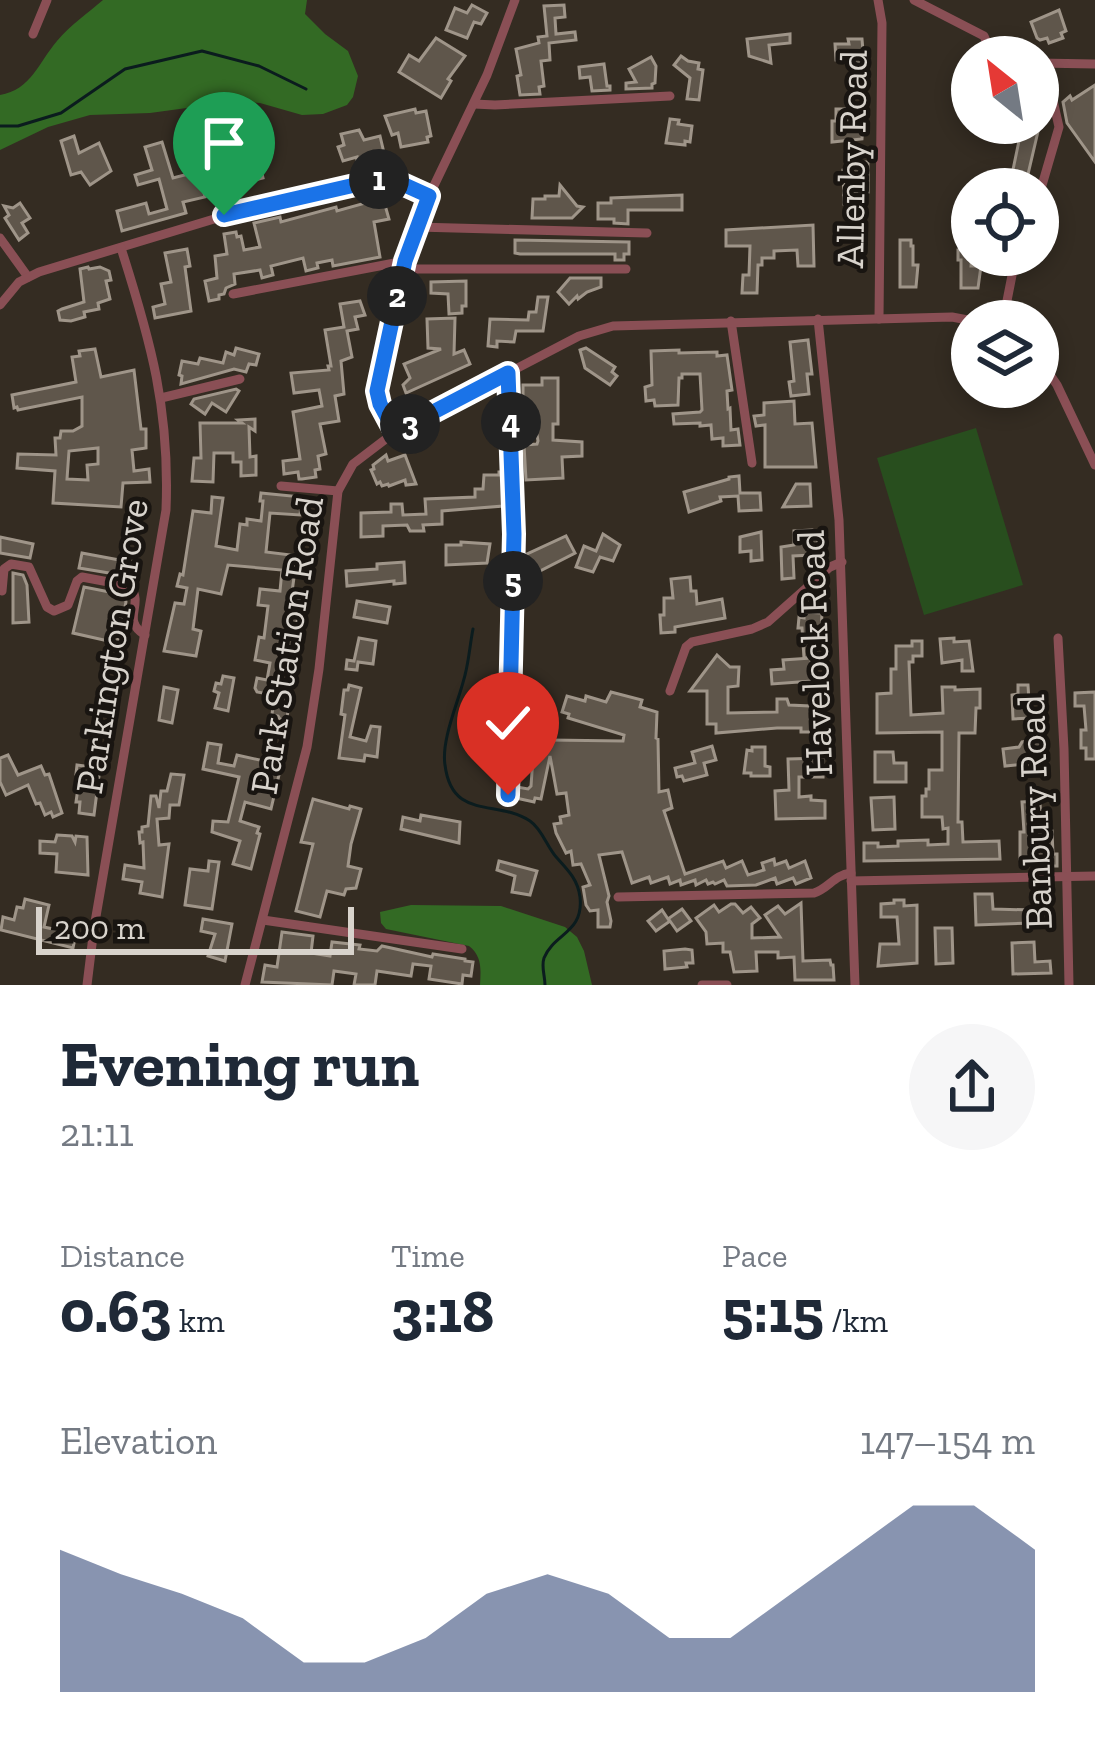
<!DOCTYPE html>
<meta charset="utf-8">
<style>
:root{--surface:#fff;--page:#f6f6f7;--text:#1f2937;--muted:#747a83;--accent:#576890}
body{margin:0;font-family:"Zilla Slab",serif;background:var(--page);color:var(--text);height:100vh;display:flex;flex-direction:column;font-size:45px;white-space:nowrap}
*{box-sizing:border-box;margin:0}
p{font-size:39px;color:var(--muted)}
.icon{flex:none;width:66px;height:66px;fill:none;stroke:currentColor;stroke-width:2;stroke-linecap:round;stroke-linejoin:round}
.map{position:relative;height:985px;overflow:hidden}
.sheet{display:flex;flex-direction:column;background:var(--surface);flex:1}
.sheet>*{flex:none}
.needle{width:78px;rotate:330deg}
.buttons{position:absolute;left:951px;top:36px;display:grid;gap:24px}
.buttons a{display:grid;place-items:center;width:108px;height:108px;border-radius:50%;background:var(--surface);box-shadow:0 6px 18px #0003;font-size:60px}
.scale{position:absolute;left:36px;bottom:30px;width:318px;box-sizing:border-box;padding-left:12px;border:6px solid #d8d3cc;border-top:0;font-size:33px;line-height:42px;white-space:nowrap;color:#d8d3cc;-webkit-text-stroke:9px #191511;paint-order:stroke}
.pin{position:absolute;display:grid;place-items:center;width:102px;height:102px;color:#fff;margin:-123px -51px;border-radius:50% 50% 50% 0;rotate:-45deg;box-shadow:0 0 12px #0007}
.pin .icon{rotate:45deg}
.km{position:absolute;width:60px;height:60px;margin:-30px;border-radius:50%;background:#222;color:#fff;font-size:33px;line-height:60px;text-align:center}
.round{display:grid;place-items:center;flex:none;width:126px;height:126px;border-radius:63px;background:var(--page)}
.summary{display:flex;align-items:center;justify-content:space-between;height:204px;padding:0 60px}
h1{font-size:66px;font-weight:700;line-height:90px}
.figures{display:grid;grid-template-columns:repeat(3,1fr);gap:18px;height:204px;padding:12px 60px}
.figures div{display:grid;align-content:center}
.figures b{font-size:60px;font-weight:700}
.figures small{font-size:33px;font-weight:400}
.figures p{font-size:33px}
.chart{height:336px;padding:24px 60px}
.chart p{display:flex;justify-content:space-between}
.chart svg{width:100%;height:216px;margin-top:12px;fill:var(--accent);opacity:.7}
.map>svg:first-child{display:block}
.green{fill:#284e1e}
.forest{fill:#336a24}
.lines{fill:none;stroke-linecap:round;stroke-linejoin:round}
.stream{stroke:#0b1c1e;stroke-width:3}
.building{fill:#5f564b;stroke:#9f9589;stroke-width:3;fill-rule:evenodd}
.street{stroke:#8a4f55;stroke-width:9}
.route-casing{stroke:#fff;stroke-width:24}
.route{stroke:#1a73e8;stroke-width:15}
.labels{text-anchor:middle;stroke-width:9;stroke-linejoin:round;paint-order:stroke}
.street-label{font-size:39px;fill:#d8d3cc;stroke:#191511}
</style>
<div class="map">
<svg width="1095" height="985" viewBox="0 0 1095 985">
<rect width="100%" height="100%" fill="#342c22"/>
<polygon class="green" points="976,428 1023,585 924,615 877,458"/>
<g class="forest">
<path d="M103 0H307L305 14 325 34 348 51 358 76 353 97 347 105 323 114 302 115 260 103 238 101 150 113 90 115 48 127 0 150V95C31 90 39 62 57 41 70 25 88 13 103 0Z"/>
<path d="M411 905 501 906 565 927 577 937 584 951 592 985H480C481 969 482 956 469 946L386 929 381 923 380 912Z"/>
</g>
<g class="lines">
<g class="stream">
<polyline points="0,126 18,126 61,113 125,69 202,51 259,66 306,89"/>
<path d="M473 629C470 644 469 660 465 675 459 701 441 739 445 765 452 821 497 799 530 821 542 829 547 847 557 858 568 870 578 880 580 897 584 933 554 933 544 958 541 967 545 975 545 985"/>
</g>
</g>
<g class="building">
<polygon points="472,5 487,13 481,24 474,22 467,38 446,30 455,8 467,13"/>
<polygon points="564,5 565,17 555,18 556,34 575,32 576,40 549,43 550,60 541,61 544,86 539,87 540,94 520,95 517,76 521,75 516,49 539,43 538,37 547,36 544,6"/>
<polygon points="1059,10 1066,31 1061,33 1063,38 1049,43 1047,38 1040,40 1037,38 1031,22"/>
<polygon points="790,34 790,43 769,45 771,63 749,56 747,39"/>
<polygon points="436,38 465,56 448,79 451,81 441,98 399,72 409,55 419,61"/>
<polygon points="848,39 862,39 864,63 847,64 847,60 836,60 835,44 849,44"/>
<polygon points="681,56 688,61 699,63 698,69 703,70 699,100 687,99 690,78 674,65"/>
<polygon points="651,57 656,66 655,83 652,84 652,88 626,89 626,83 636,82 629,69"/>
<polygon points="604,64 607,86 610,86 610,90 592,91 590,77 580,78 579,67"/>
<polygon points="1095,85 1095,162 1067,123 1063,102 1070,96 1072,100"/>
<polygon points="415,109 416,113 426,111 431,136 427,137 428,142 401,147 398,133 392,135 385,116"/>
<polygon points="836,109 848,109 848,122 863,122 862,139 832,142 832,121 836,121"/>
<polygon points="670,119 679,120 678,124 692,126 690,142 685,141 685,145 666,143"/>
<polygon points="1040,123 1025,187 1010,184 1020,136 1006,136 1006,124"/>
<polygon points="359,130 364,140 380,136 384,153 357,161 357,157 343,161 338,147 344,145 341,134"/>
<polygon points="74,136 79,153 99,143 111,171 90,185 81,172 71,175 61,141"/>
<polygon points="162,142 173,178 204,170 203,161 216,150 221,167 258,157 263,178 251,181 251,177 227,183 227,186 204,193 205,197 183,202 186,213 122,231 117,211 146,203 149,214 167,209 159,179 138,185 135,175 152,170 145,147"/>
<polygon points="851,162 868,162 868,192 852,192 852,204 844,204 843,170 851,169"/>
<polygon points="560,185 577,206 583,207 572,218 532,218 533,199 545,199 545,196 559,196"/>
<polygon points="682,195 682,210 628,210 628,224 614,223 614,219 598,219 598,203 611,203 611,198"/>
<polygon points="383,198 389,219 374,222 380,257 333,266 332,260 317,263 318,268 306,271 303,258 271,266 273,275 262,278 260,270 234,274 235,284 226,288 224,294 219,295 219,299 209,301 205,281 217,278 215,256 227,254 224,234 236,232 237,237 241,236 244,250 260,247 254,223 280,217 281,222 336,207 337,211"/>
<polygon points="20,203 30,218 22,223 28,233 19,240 5,218 9,215 4,206 13,208"/>
<polygon points="813,225 814,266 798,266 797,250 774,251 774,258 762,258 762,265 758,265 757,293 742,293 743,275 749,275 750,246 726,246 726,230"/>
<polygon points="515,240 629,242 629,254 624,254 624,260 615,260 615,254 520,254 515,253"/>
<polygon points="900,240 911,240 911,246 913,246 913,265 918,265 916,287 900,287"/>
<polygon points="187,249 190,266 185,267 191,311 155,318 153,307 165,304 161,284 171,282 165,253"/>
<polygon points="958,250 972,250 971,266 981,266 978,288 961,288 961,260 958,260"/>
<polygon points="88,267 89,269 100,267 109,271 111,280 106,281 110,299 98,303 99,309 84,312 85,317 71,321 60,320 58,311 62,309 84,302 80,269"/>
<polygon points="570,278 601,278 601,287 587,292 578,299 577,296 569,304 558,292"/>
<polygon points="466,281 466,306 462,306 462,313 449,314 448,294 431,293 431,282"/>
<polygon points="538,297 548,297 543,331 516,331 514,342 497,341 497,347 488,346 490,319 528,320 529,312 536,312"/>
<polygon points="360,301 365,315 355,317 358,329 347,331 352,357 341,361 344,394 335,396 339,421 320,424 326,454 318,456 320,469 315,470 316,477 302,479 299,479 298,472 284,474 283,461 300,459 293,412 322,406 319,390 294,393 291,373 329,370 328,366 331,366 325,330 344,327 340,304"/>
<polygon points="455,318 454,354 464,350 470,364 406,393 403,385 410,378 404,364 441,349 428,348 427,319"/>
<polygon points="808,340 812,374 807,374 809,394 791,396 789,382 794,381 790,342"/>
<polygon points="236,348 259,354 256,365 249,364 246,372 234,369 181,384 182,376 179,375 182,361 198,364 200,358 223,363 226,352 234,355"/>
<polygon points="586,348 615,367 612,372 617,376 610,385 585,368 580,350"/>
<path d="M95 349 101 377 134 370 141 429H146V448L132 450 134 471 149 469 150 482 123 483 121 507 53 503 55 471 17 468 18 454 56 455 55 438H60L61 431H73L82 426V397L18 410 17 407 14 408 12 395 76 382 72 357 80 356 79 351ZM98 448V464L87 465 88 480 67 479 69 451Z"/>
<polygon points="679,350 679,353 717,352 717,356 727,355 732,390 727,391 728,409 730,408 731,430 738,429 740,445 723,446 723,438 712,439 711,425 700,426 700,423 674,424 673,414 700,412 702,410 700,374 682,374 682,378 679,378 678,405 655,406 654,400 646,401 645,387 652,385 651,351"/>
<polygon points="542,378 558,378 558,424 553,424 553,440 582,442 582,456 562,457 563,478 526,480 524,445 537,444 538,441 533,411 523,412 523,385 542,385"/>
<polygon points="236,389 239,391 226,412 212,403 205,414 191,404 194,399"/>
<polygon points="794,401 795,424 812,423 816,467 765,467 765,425 756,426 754,416 764,415 764,403"/>
<polygon points="255,419 255,431 249,427 250,457 256,456 256,475 241,476 241,462 233,462 233,453 214,453 213,482 192,481 194,458 201,458 200,423 242,423 238,420"/>
<polygon points="386,455 388,461 405,455 416,484 406,485 405,480 389,486 388,484 382,486 380,482 377,484 371,470 374,469 373,465"/>
<polygon points="499,472 503,472 503,506 442,511 442,524 423,525 424,531 410,531 407,525 383,526 383,536 361,537 361,513 391,512 391,504 402,504 403,515 426,514 425,499 475,497 475,489 483,489 484,475 499,475"/>
<polygon points="739,476 740,493 760,493 761,510 739,511 738,496 720,497 721,501 689,512 684,492 729,479 729,477"/>
<polygon points="796,484 810,484 811,506 783,507"/>
<polygon points="261,493 302,497 300,515 270,513 266,552 307,557 305,572 295,570 292,592 300,593 292,673 281,671 277,691 290,692 286,728 278,716 272,715 274,695 257,692 255,688 257,678 267,680 270,663 255,660 259,637 264,638 268,606 258,605 260,589 280,591 282,570 228,565 221,594 198,589 193,629 201,631 196,656 164,651 175,603 184,604 187,588 177,586 180,574 183,575 193,511 211,513 212,497 223,498 216,546 237,550 240,524 247,525 247,519 261,521 263,501 260,501"/>
<polygon points="812,530 818,532 818,545 813,545 812,555 793,556 794,578 782,579 781,547 794,545 794,531"/>
<polygon points="761,532 762,560 751,561 751,551 740,552 740,537"/>
<polygon points="603,534 620,545 613,561 600,557 593,572 576,567 584,546 596,551"/>
<polygon points="566,536 575,553 536,573 525,555"/>
<polygon points="0,537 33,544 30,558 0,553"/>
<polygon points="461,542 490,544 487,563 446,565 446,545 461,545"/>
<polygon points="82,553 130,562 127,576 79,568"/>
<polygon points="404,562 405,583 394,584 394,581 347,586 346,571 377,569 377,564"/>
<polygon points="13,573 23,575 27,585 29,622 13,623"/>
<polygon points="690,577 691,591 696,591 697,604 722,599 725,618 675,627 675,632 661,633 660,615 664,615 664,598 673,598 671,579"/>
<polygon points="84,587 125,595 126,602 117,643 73,633"/>
<polygon points="357,601 390,607 387,623 354,617"/>
<polygon points="804,612 822,613 821,634 815,633 816,657 804,658 802,628 798,628 799,617 804,618"/>
<polygon points="359,638 376,641 373,664 358,662 357,670 346,669 347,660 354,661"/>
<polygon points="954,638 954,642 969,641 973,671 962,671 962,660 942,663 940,639"/>
<polygon points="912,641 922,641 922,656 913,656 913,662 909,662 911,715 943,713 942,687 955,687 955,690 980,689 980,708 976,708 975,733 959,733 958,822 962,822 963,842 999,841 1000,859 864,861 864,843 878,843 878,847 898,846 898,841 928,840 928,845 948,844 948,828 943,829 942,817 922,817 922,796 926,796 926,789 929,789 929,770 942,770 942,732 877,733 877,694 891,693 891,669 896,669 896,646 912,646"/>
<polygon points="717,655 730,667 739,667 738,686 728,687 728,713 777,712 777,699 787,699 789,705 810,706 810,711 818,711 817,732 801,732 801,728 777,728 716,733 716,724 707,724 707,691 690,691"/>
<polygon points="811,658 812,681 772,684 771,670 784,669 783,660"/>
<polygon points="223,676 234,678 228,711 215,708 219,693 214,691 216,683 221,684"/>
<polygon points="349,685 361,688 350,737 366,741 371,726 380,727 377,757 365,755 364,761 339,758 345,715 341,714 344,690 348,690"/>
<polygon points="1018,685 1028,685 1030,718 1013,719 1012,695 1018,694"/>
<polygon points="164,687 178,690 172,723 159,720"/>
<polygon points="611,692 642,700 640,707 657,712 656,738 658,739 659,792 668,790 672,808 664,811 685,874 723,861 726,868 742,861 748,875 764,870 762,863 774,859 775,865 786,861 789,868 805,861 811,878 796,884 793,878 777,884 775,878 756,885 727,886 724,880 715,884 713,882 708,884 706,880 696,885 695,880 681,885 680,880 670,884 668,877 651,883 649,877 632,883 622,852 599,855 609,896 607,902 611,921 610,927 598,927 598,910 590,911 586,905 583,887 590,885 581,864 573,865 571,851 566,853 556,833 554,824 561,823 560,817 569,815 566,793 557,794 550,756 541,799 535,798 534,802 516,798 517,787 528,789 531,786 534,744 545,745 545,740 549,740 623,741 624,735 568,718 569,714 562,712 567,696 585,701 586,696 606,702"/>
<polygon points="1095,692 1095,759 1086,759 1086,748 1081,748 1081,730 1086,730 1084,706 1075,706 1075,693"/>
<polygon points="1044,739 1045,750 1035,751 1037,763 1005,766 1003,749 1019,747 1022,742"/>
<polygon points="208,743 221,745 218,763 234,766 237,755 264,761 265,757 282,762 271,809 245,802 240,821 259,827 257,833 260,834 251,869 233,864 240,841 212,832 213,821 228,822 239,777 203,769"/>
<polygon points="712,746 716,760 704,763 707,775 684,781 682,776 677,777 675,768 695,763 692,752"/>
<polygon points="752,747 765,747 765,766 770,767 770,776 751,776 751,773 744,773 747,750 752,751"/>
<polygon points="875,752 893,752 894,763 906,763 906,782 875,782"/>
<polygon points="8,755 18,775 41,766 45,775 49,774 62,813 53,817 51,812 45,815 40,803 36,804 28,785 6,795 0,782 0,758"/>
<polygon points="823,758 823,777 799,777 799,797 811,796 811,800 825,801 825,818 776,819 775,791 789,790 788,759"/>
<polygon points="77,765 100,768 94,815 79,813 80,802 76,802 80,774 76,774"/>
<polygon points="171,774 184,775 179,805 170,805 169,818 157,819 159,845 169,844 162,897 140,893 142,882 123,879 125,865 144,868 143,842 140,843 139,832 142,832 142,827 148,826 151,796 156,796 159,808 161,791 167,791"/>
<polygon points="894,797 895,829 873,830 871,798"/>
<polygon points="313,799 349,809 350,806 361,809 351,844 348,866 361,869 356,888 346,889 344,895 327,891 320,917 296,911 313,844 301,842"/>
<polygon points="1040,801 1041,831 1052,831 1053,854 1057,854 1057,866 1052,866 1051,858 1020,859 1020,832 1024,832 1022,802"/>
<polygon points="421,815 460,822 459,843 401,829 403,817 420,821"/>
<polygon points="57,835 72,836 75,842 76,836 87,837 88,875 56,872 57,854 40,853 40,841 55,842"/>
<polygon points="209,861 219,862 212,909 185,905 190,869 208,871"/>
<polygon points="499,861 537,871 530,895 512,892 515,876 497,870"/>
<polygon points="975,894 992,894 993,909 1032,910 1032,923 976,925"/>
<polygon points="25,899 49,905 44,927 76,934 73,948 1,930 3,917 14,920 17,907 23,908"/>
<polygon points="894,900 904,900 904,906 917,905 917,963 878,966 880,944 899,944 897,917 881,917 881,904 894,903"/>
<polygon points="801,903 803,961 830,960 831,965 833,965 834,980 795,980 794,957 778,958 778,952 756,952 757,971 734,972 730,952 723,952 723,943 707,944 706,932 696,918 714,905 719,912 731,904 735,904 743,913 751,907 760,918 752,924 752,938 780,937 765,915 778,906 785,914"/>
<polygon points="682,909 691,921 677,931 670,921 656,931 648,921 662,910 668,919"/>
<polygon points="203,919 232,924 225,961 208,956 215,934 201,931"/>
<polygon points="935,928 952,928 953,963 936,964"/>
<polygon points="282,932 313,936 311,953 330,956 332,942 360,945 359,949 377,951 382,946 432,957 433,954 465,959 465,961 473,962 471,976 463,975 462,984 429,979 431,966 413,964 411,976 377,971 375,985 354,985 356,974 334,971 332,985 262,982 265,965 277,967"/>
<polygon points="1034,942 1035,962 1050,961 1051,973 1013,974 1012,943"/>
<polygon points="685,949 692,950 693,963 686,963 687,967 665,969 664,951"/>
</g>
<g class="lines">
<g class="street">
<polyline points="878,0 882,23 879,319"/>
<polyline points="914,0 984,36 993,57"/>
<polyline points="33,34 47,0"/>
<polyline points="1038,63 1095,64"/>
<polyline points="474,104 495,105 670,96"/>
<polyline points="1038,199 1059,127 1052,96"/>
<polyline points="417,227 647,233"/>
<polyline points="0,238 28,277"/>
<polyline points="403,269 626,269"/>
<polyline points="233,294 405,261"/>
<polyline points="0,305 19,282 39,272 224,216 381,179 398,182 429,196"/>
<polyline points="818,319 839,520 855,985"/>
<polyline points="731,321 752,463"/>
<polyline points="1003,321 1016,255"/>
<polyline points="1038,357 1057,385 1095,465"/>
<polyline points="508,373 514,534 508,795"/>
<polyline points="161,398 240,379"/>
<polyline points="395,432 380,404 377,391 410,245 429,196 487,75 515,0"/>
<polyline points="281,486 338,491"/>
<path d="M2 591 4 569 11 564 29 567 47 607 54 611 68 605 77 581 82 577 130 586C145 606 120 619 145 635"/>
<polyline points="1058,638 1064,749 1069,985"/>
<polyline points="670,691 686,647 692,642 752,629 768,622 830,567 842,562"/>
<polyline points="851,881 1095,876"/>
<path d="M618 897 814 893C829 888 834 875 851 873"/>
<polyline points="263,920 462,949"/>
<path d="M87 985 94 928 166 510C170 410 151 342 121 248"/>
<polyline points="245,985 307,747 319,669 338,491 353,464 395,432 579,336 613,326 952,317 973,321"/>
<polyline points="702,985 727,985"/>
</g>
</g>
<g class="lines">
<defs>
<polyline id="route" points="224,215 381,179 398,182 429,196 405,261 377,391 380,404 395,432 508,373 514,534 508,795"/>
</defs>
<use href="#route" class="route-casing"/>
<use href="#route" class="route"/>
</g>
<g class="labels">
<g class="street-label">
<text transform="translate(851 159) rotate(-89)" y="14">Allenby Road</text>
<text transform="translate(286 645) rotate(-81)" y="14">Park Station Road</text>
<text transform="translate(111 646) rotate(-81)" y="14">Parkington Grove</text>
<text transform="translate(814 653) rotate(-92)" y="14">Havelock Road</text>
<text transform="translate(1034 812) rotate(-92)" y="14">Banbury Road</text>
</g>
</g>
</svg>
<div class="buttons">
<a><svg class="needle" viewBox="-14 -14 28 28"><path d="M0-13l5 13h-10z" fill="#e53935"/><path d="M0 13l5-13h-10z" fill="#747a83"/></svg></a>
<a><svg class="icon" aria-label="locate" viewBox="0 0 24 24"><circle cx="12" cy="12" r="6"/><path d="M12 2v4M12 18v4M2 12h4M18 12h4"/></svg></a>
<a><svg class="icon" aria-label="layers" viewBox="0 0 24 24"><path d="M12 4l9 5-9 5-9-5zM3 14l9 5 9-5"/></svg></a>
</div>
<div class="scale">200 m</div>
<div class="pin" style="left:224px;top:215px;background:#1e9e55"><svg class="icon" aria-label="arrive" viewBox="0 0 24 24"><path d="M6 21V4h12l-3 4 3 4H6"/></svg></div>
<div class="pin" style="left:508px;top:795px;background:#d93025"><svg class="icon" aria-label="check" viewBox="0 0 24 24"><path d="M5 12l5 5 9-10"/></svg></div>
<b class="km" style="left:379px;top:179px">1</b>
<b class="km" style="left:397px;top:296px">2</b>
<b class="km" style="left:410px;top:424px">3</b>
<b class="km" style="left:511px;top:422px">4</b>
<b class="km" style="left:513px;top:581px">5</b>
</div>
<section class="sheet">
<div class="summary"><div><h1>Evening run</h1><p>21:11</p></div><a class="round"><svg class="icon" aria-label="share" viewBox="0 0 24 24"><path d="M12 15V3M7 8l5-5 5 5M5 13v7h14v-7"/></svg></a></div>
<div class="figures">
<div><p>Distance</p><b>0.63<small> km</small></b></div>
<div><p>Time</p><b>3:18</b></div>
<div><p>Pace</p><b>5:15<small> /km</small></b></div>
</div>
<div class="chart"><p><span>Elevation</span>147–154 m</p>
<svg viewBox="0 0 160 44" preserveAspectRatio="none"><path d="M0 44V15L10 20L20 24L30 29L40 38L50 38L60 33L70 24L80 20L90 24L100 33L110 33L120 24L130 15L140 6L150 6L160 15V44z"/></svg>
</div>
</section>
